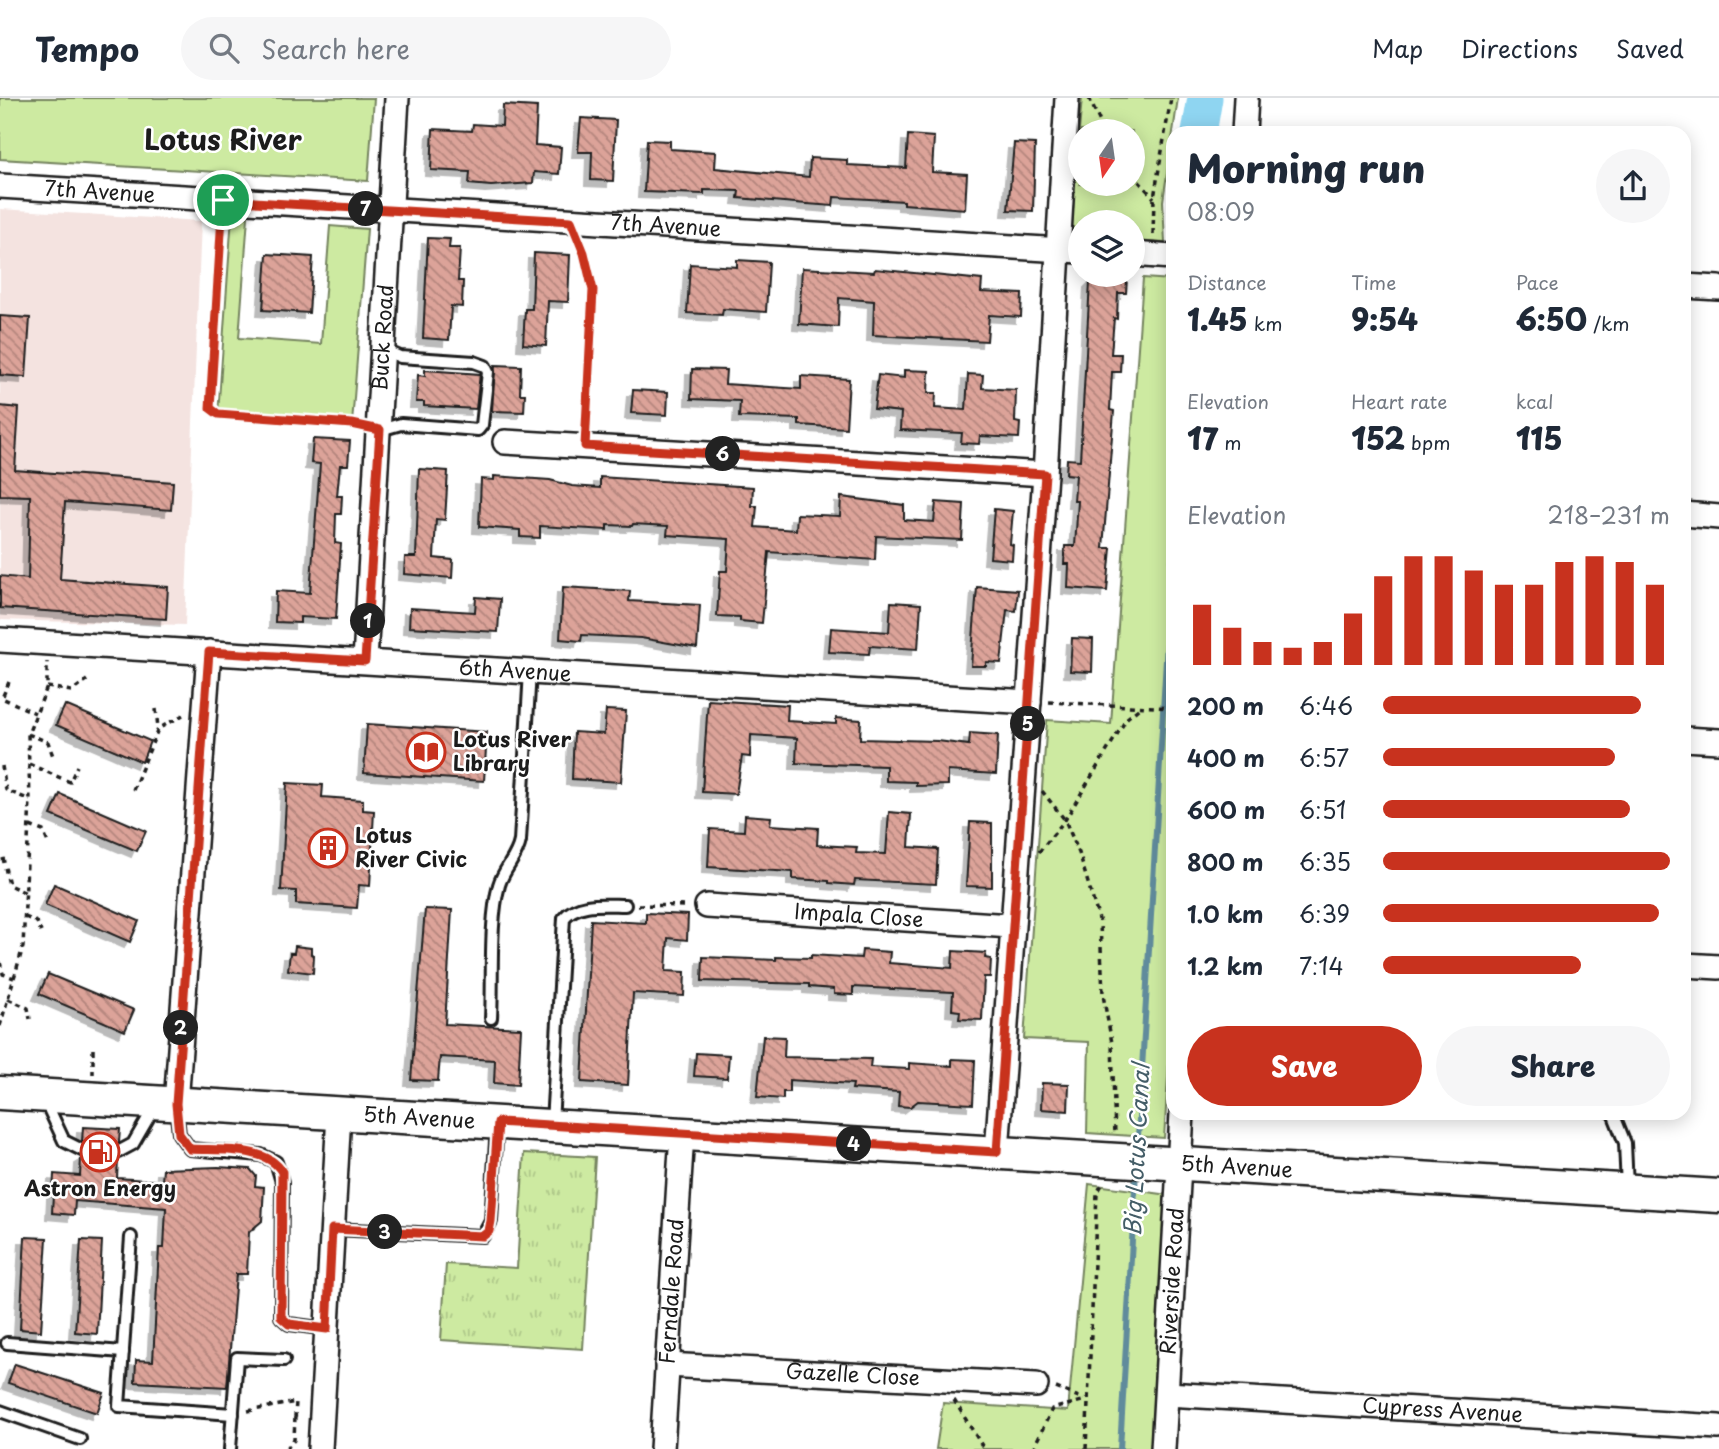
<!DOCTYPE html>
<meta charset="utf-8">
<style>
:root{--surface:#fff;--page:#f6f6f7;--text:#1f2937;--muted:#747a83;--line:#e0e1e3;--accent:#c8321e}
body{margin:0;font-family:"Playpen Sans",sans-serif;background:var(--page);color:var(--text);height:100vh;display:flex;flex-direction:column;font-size:26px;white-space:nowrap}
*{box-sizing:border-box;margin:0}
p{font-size:23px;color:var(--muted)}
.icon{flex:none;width:38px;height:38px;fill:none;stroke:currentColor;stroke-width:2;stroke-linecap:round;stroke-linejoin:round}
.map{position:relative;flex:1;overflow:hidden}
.details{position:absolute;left:1166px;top:28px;width:525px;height:994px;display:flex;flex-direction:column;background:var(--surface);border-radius:21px;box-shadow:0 4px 18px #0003}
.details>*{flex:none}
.needle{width:46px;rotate:193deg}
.tools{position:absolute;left:1068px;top:21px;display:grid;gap:14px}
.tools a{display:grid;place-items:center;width:77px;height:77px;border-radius:50%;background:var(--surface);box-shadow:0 4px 18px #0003;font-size:35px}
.pin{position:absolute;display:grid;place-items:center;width:60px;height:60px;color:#fff;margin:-30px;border:4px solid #fff;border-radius:50%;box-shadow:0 2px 7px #0007}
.km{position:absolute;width:35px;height:35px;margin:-18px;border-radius:50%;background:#222;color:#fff;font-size:19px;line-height:35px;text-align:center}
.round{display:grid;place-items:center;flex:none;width:74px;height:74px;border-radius:37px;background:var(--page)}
.summary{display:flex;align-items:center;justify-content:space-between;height:119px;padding:0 21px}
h1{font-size:38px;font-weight:800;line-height:52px}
.figures{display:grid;grid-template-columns:repeat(3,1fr);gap:10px;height:119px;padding:7px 21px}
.figures div{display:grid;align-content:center}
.figures b{font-size:30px;font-weight:800}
.figures small{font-size:19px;font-weight:400}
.figures p{font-size:19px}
.chart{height:196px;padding:14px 21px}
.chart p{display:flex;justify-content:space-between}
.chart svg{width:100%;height:126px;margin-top:7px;stroke:var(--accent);stroke-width:6}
.action{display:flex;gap:14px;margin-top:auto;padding:14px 21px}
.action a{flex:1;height:80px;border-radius:42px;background:var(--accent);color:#fff;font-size:28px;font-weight:800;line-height:80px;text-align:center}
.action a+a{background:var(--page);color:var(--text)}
ul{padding:0 21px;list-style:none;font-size:23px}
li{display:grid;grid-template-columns:112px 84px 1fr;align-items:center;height:52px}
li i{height:18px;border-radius:9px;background:var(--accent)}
header{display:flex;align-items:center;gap:42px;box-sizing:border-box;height:98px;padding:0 35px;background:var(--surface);border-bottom:2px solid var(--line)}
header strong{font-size:33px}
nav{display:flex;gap:38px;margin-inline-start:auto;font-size:24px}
.search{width:490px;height:63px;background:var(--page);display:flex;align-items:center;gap:18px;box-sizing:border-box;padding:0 24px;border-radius:38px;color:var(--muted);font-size:26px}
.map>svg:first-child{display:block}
.built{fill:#f4e3e0}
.green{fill:#cdeaa1;stroke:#74835e;stroke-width:2;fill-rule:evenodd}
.park{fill:url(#park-tufts);stroke:#74835e;stroke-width:2}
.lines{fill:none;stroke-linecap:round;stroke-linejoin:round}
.stream{stroke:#618b9c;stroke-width:6}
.river{stroke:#8fd5f1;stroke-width:35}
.building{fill:url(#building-back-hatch);stroke:#1c1c1c;stroke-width:2;filter:url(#shadow)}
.service-casing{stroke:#1c1c1c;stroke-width:16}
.minor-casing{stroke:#1c1c1c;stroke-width:28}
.secondary-casing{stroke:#1c1c1c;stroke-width:37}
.path{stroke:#1c1c1c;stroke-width:3.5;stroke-dasharray:5 5;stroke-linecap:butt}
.service{stroke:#fff;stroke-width:10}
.minor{stroke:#fff;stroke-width:23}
.secondary{stroke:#fff;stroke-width:32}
.route-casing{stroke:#fff;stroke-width:14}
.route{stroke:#c8321e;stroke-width:9}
.labels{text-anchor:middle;stroke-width:5;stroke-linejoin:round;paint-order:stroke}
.street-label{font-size:21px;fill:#1c1c1c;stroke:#fff}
.poi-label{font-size:21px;font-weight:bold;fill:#1c1c1c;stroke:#fff;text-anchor:start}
.water-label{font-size:23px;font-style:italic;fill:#445d67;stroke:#fff}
.district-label{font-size:28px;font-weight:bold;fill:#1c1c1c;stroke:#fff}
</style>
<header>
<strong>Tempo</strong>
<div class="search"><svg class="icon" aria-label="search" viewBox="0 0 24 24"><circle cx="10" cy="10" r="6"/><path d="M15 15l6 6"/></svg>Search here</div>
<nav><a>Map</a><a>Directions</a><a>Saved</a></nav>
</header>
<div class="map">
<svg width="1719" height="1351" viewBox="0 0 1719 1351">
<defs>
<pattern id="park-tufts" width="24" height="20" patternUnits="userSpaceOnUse" patternTransform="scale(1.75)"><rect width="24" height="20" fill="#cdeaa1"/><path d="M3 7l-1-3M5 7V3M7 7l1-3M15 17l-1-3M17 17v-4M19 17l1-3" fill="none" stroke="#afc88a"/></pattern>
<pattern id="building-back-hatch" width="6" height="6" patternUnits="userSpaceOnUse" patternTransform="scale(1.75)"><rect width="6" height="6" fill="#dca399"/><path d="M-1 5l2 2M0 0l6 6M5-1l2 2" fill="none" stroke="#b2847c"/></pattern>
<filter id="shadow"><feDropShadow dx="-6" dy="6" stdDeviation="0" flood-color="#0004"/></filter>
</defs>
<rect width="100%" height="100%" fill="#fff"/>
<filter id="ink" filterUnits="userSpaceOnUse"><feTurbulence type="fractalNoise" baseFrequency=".0143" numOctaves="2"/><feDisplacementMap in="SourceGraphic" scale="14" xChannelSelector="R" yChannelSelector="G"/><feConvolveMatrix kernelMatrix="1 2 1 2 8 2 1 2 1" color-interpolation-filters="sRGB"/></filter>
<g filter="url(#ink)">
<polygon class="built" points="0,111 201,123 185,527 0,522"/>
<g class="green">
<polygon points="0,0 374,0 368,83 0,61"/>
<path d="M1082 0H1178L1163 103 1165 145 1132 143V124H1080V139L1070 134ZM1080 33H1132V86H1080Z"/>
<polygon points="232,118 248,119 239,240 321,246 330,128 367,131 352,326 218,316"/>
<polygon points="1143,180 1172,182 1172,919 1164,1040 1087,1035 1089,944 1024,941 1047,622 1111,626"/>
<polygon points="1089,1086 1169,1097 1154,1351 936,1351 943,1305 1068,1313"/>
</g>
<polygon class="park" points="524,1055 595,1059 583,1251 441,1242 446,1166 517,1170"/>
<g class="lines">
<g class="stream">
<polyline points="1137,1056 1172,460"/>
<polyline points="1120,1351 1136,1073"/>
</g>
<polyline class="river" points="1199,35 1205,0"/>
</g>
<g class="building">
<polygon points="503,7 537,9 535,47 561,49 559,76 534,74 533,85 491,88 469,86 470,74 431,72 433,31 472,33 473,26 502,28"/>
<polygon points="581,20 616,22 613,83 591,82 592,54 578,54"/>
<polygon points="908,37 934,39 932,74 967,76 965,111 904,106 904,103 834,99 833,108 807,106 738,100 739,93 704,92 704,96 644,94 647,42 670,43 670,51 716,54 715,70 809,79 810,60 847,62 847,67 906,70"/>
<polygon points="1014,45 1035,46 1033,113 1008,112"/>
<polygon points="428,140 450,141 449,150 460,150 458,183 463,183 462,209 451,208 449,242 423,240"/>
<polygon points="534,155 570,157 568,204 548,203 546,248 523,246 525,211 532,211"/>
<polygon points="267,156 313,159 309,215 263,212"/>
<polygon points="737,162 769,164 766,214 723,211 722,217 687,215 690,166 737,169"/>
<polygon points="802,170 874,174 875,171 982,182 981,194 1022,196 1021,219 989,217 987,243 873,237 874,203 839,200 838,229 799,226"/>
<polygon points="1095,179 1127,181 1126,195 1118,195 1117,221 1114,220 1111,256 1121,256 1120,274 1112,274 1110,312 1114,313 1103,450 1111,450 1107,493 1068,490 1069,466 1064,466 1065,448 1075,448 1078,403 1074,403 1076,377 1066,376 1067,361 1080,362 1090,184"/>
<polygon points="0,218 30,220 26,279 0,277"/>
<polygon points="495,267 521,268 520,296 525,296 524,314 492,313"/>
<polygon points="692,271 726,272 725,286 801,291 801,278 849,281 846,330 799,327 799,321 739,319 740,303 691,301"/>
<polygon points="425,272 480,276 476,311 424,308 424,304 416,304 418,277 425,278"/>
<polygon points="904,272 929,273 928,295 936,295 935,310 966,312 968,276 983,277 982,290 1016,292 1015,324 1020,325 1019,340 980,338 979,346 961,345 962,335 900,332 901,314 874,311 878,277 904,280"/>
<polygon points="633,292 668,294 667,317 631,315"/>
<polygon points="0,308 19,310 15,372 173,384 171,412 65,404 60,481 168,489 166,521 0,510 0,478 28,481 30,398 0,397"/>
<polygon points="313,341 350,343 348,367 340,367 337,398 342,398 341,416 336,416 335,445 341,446 336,521 300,519 300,525 275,524 276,493 310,495 320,366 311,365"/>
<polygon points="419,371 448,373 445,422 436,421 434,460 453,462 452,480 404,476 405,459 416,459"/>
<polygon points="494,378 550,382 572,388 600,390 600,379 753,389 752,408 757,408 755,429 796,432 797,416 840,418 841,399 904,407 904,422 934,424 936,404 964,406 962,442 876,438 875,462 769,454 762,525 740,523 740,519 717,518 720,473 727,473 729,441 667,437 668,428 633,426 632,428 607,427 607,432 540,428 540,440 520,439 520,432 479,429 481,381 494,382"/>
<polygon points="994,411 1013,413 1010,446 1013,447 1012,462 990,460"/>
<polygon points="563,489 630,493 629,503 700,507 697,550 641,540 582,537 581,543 560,541"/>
<polygon points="977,489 1018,492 1016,513 1007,512 1001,565 986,564 986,568 971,568"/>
<polygon points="476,499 500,501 498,534 409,529 410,510 475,514"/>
<polygon points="891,504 921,506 918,551 870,548 869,556 829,554 831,530 889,534"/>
<polygon points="1072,540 1093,541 1092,574 1070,573"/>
<polygon points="708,602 788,607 787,623 836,626 836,620 861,622 860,641 938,643 969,647 970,635 998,637 996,676 948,673 948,687 916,688 916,684 886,683 886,668 796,665 797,640 751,637 750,659 742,658 736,696 702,694"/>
<polygon points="65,607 150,643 142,664 56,627"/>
<polygon points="606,612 626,613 621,684 572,681 574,634 604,636"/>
<polygon points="367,626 487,634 484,683 364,675"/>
<polygon points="287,685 323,687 322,699 363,702 363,712 374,713 370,788 359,787 357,810 296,806 296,793 281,792"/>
<polygon points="60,696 146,733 137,753 51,717"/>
<polygon points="889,714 911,716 909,749 938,751 936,786 855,782 854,787 829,785 829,783 793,781 793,774 708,769 710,731 744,733 745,717 771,719 770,727 818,730 817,747 857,749 856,755 886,756"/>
<polygon points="970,724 992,725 992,789 966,788"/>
<polygon points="54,786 139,823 130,844 45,807"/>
<polygon points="425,811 452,812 445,926 521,930 518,987 494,985 495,962 440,959 438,983 411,982"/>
<polygon points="646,815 688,817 687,842 668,840 666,873 685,874 684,898 633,895 628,987 582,984 591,822 646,825"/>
<polygon points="295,848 311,850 311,856 314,857 313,875 288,872 290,855 294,855"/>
<polygon points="862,852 890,854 889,865 952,870 953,853 986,855 985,860 991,861 990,879 984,879 982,922 959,921 960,913 952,912 953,894 853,889 853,897 834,896 834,891 809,889 809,886 702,883 703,859 776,862 776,859 811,860 811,857 861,860"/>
<polygon points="48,876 134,912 125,933 39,896"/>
<polygon points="763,938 785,939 784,959 871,961 870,969 909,971 909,965 952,968 952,961 975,962 973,1006 918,1003 910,1009 898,1008 899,994 852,991 853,986 789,982 789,994 783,994 783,1001 757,999"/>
<polygon points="696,955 729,957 727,980 694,978"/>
<polygon points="1042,985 1069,986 1068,1013 1041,1011"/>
<polygon points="83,1029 120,1031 119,1044 110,1053 111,1058 118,1062 117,1080 162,1083 163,1071 218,1069 250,1071 256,1078 255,1088 264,1089 262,1123 249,1134 247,1176 236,1176 227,1289 135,1284 136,1262 153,1263 159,1150 164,1150 166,1110 75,1103 74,1117 52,1115 54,1076 80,1078 81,1060 89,1055 89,1048 82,1043"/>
<polygon points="25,1139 47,1140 41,1233 20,1231"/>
<polygon points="81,1142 102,1143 97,1236 75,1234"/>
<polygon points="15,1266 104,1295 97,1315 8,1285"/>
</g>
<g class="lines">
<defs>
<g id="service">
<polyline points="380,332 401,326 478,332 482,327 488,274 485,268 474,264 400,259 384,252"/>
<path d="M491 920C493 882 489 823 499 787 504 770 517 760 520 743L530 573"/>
<polyline points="44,1000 64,1043 82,1052"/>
<polyline points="176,1008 179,1036 190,1051 261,1057 276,1064 282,1084 281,1219 289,1226 327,1231"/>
<polyline points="1613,1015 1625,1045 1627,1090"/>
<path d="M552 1025 564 820C578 803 605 807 625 807"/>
<polyline points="118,1054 133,1046 155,1008"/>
<polyline points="332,1131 483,1138 491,1123 497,1027"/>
<polyline points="131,1139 119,1308 233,1316"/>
<polyline points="7,1245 123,1254"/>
<polyline points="0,1313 80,1341"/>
<polyline points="230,1351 237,1260 284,1262"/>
</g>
<g id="minor">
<polyline points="1244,35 1246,0"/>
<path id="s1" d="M0 88 1080 153"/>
<polyline points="1132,156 1172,159"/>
<polyline points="1684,188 1719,190"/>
<polyline points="505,344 1045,376"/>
<polyline points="1684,416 1719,419"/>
<path id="s2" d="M0 542 1029 604"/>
<path id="s3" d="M365 563 397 0"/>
<polyline points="1684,641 1719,643"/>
<path id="s4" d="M707 808 1011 828"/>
<polyline points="1684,867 1719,869"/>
<polyline points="176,1006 209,554"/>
<polyline points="997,1054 1045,376 1067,0"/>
<path id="s5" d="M667 1267 1036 1287"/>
<path id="s6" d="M1167 1296 1719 1329"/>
<polyline points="320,1351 339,1016"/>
<path id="s7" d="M662 1351 682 1036"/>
<path id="s8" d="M1163 1351 1182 1015"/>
</g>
<g id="secondary">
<path id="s9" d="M0 995 1719 1098"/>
</g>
</defs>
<use href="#service" class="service-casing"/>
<use href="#minor" class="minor-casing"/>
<use href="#secondary" class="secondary-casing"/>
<g class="path">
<polyline points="1089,0 1104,33"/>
<polyline points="1132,76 1154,100"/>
<polyline points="222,122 210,310 218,316 357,327"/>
<polyline points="1153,136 1154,100 1171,0"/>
<polyline points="580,144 593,192 585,331"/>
<polyline points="9,584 2,600 35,615"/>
<polyline points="47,589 72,593 87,582"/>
<polyline points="1049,604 1172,610"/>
<polyline points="156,611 158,630"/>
<polyline points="28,636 48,644 53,658"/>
<polyline points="29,666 70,684 77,668"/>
<polyline points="2,668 6,692 30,702"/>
<polyline points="133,692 158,631 183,617"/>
<polyline points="1042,693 1065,722 1079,755 1100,825 1103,897 1112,945 1115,1038"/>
<polyline points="30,728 43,733 49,747"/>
<polyline points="1039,754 1065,722 1127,620 1142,608"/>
<polyline points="3,760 9,787 26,795"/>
<polyline points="638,807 686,808"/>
<polyline points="25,819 37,824 41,834"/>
<polyline points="0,864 3,876 14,880"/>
<polyline points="8,901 28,910 30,921"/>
<polyline points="0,928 23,849 30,702 28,636 47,589 47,564"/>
<polyline points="93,976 93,947"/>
<polyline points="1056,1290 1084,1301"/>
<polyline points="954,1302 984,1351"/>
<polyline points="248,1313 296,1304 295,1318 302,1318"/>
<polyline points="286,1351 294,1342 295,1318"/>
<polyline points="1033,1351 1052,1311 1086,1302"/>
<polyline points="1086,1351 1097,1095 1103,1085"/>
</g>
<use href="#service" class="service"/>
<use href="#minor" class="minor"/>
<use href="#secondary" class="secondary"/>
</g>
</g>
<g class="lines" filter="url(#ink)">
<defs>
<path id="route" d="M223 102 571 123 584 155 593 192 585 348 1045 376 997 1054 498 1024 491 1123 489 1133 483 1138 332 1131 327 1231 289 1226 281 1219 282 1074C267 1047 217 1053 190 1051L179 1036 176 1006 209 554 365 563 380 332 352 326 218 316 210 310Z"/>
</defs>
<use href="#route" class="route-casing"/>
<use href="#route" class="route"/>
</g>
<defs>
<symbol id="library-ring" viewBox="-11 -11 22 22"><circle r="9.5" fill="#fff" stroke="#c8321e" stroke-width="1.5"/><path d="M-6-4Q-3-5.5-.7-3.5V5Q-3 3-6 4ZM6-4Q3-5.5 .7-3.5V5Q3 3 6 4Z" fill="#c8321e"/></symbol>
<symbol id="building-ring" viewBox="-11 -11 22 22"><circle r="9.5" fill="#fff" stroke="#c8321e" stroke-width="1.5"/><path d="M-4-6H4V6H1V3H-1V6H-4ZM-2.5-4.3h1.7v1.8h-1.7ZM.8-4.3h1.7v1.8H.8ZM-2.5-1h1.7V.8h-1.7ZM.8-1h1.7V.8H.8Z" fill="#c8321e"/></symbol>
<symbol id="fuel-ring" viewBox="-11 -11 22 22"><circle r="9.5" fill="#fff" stroke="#c8321e" stroke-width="1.5"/><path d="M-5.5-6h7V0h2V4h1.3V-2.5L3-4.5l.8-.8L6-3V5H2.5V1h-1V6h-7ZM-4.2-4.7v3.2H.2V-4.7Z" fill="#c8321e"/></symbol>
</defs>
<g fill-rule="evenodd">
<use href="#library-ring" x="404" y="632" width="44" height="44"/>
<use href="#building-ring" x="306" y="728" width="44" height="44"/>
<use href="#fuel-ring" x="78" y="1032" width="44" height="44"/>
</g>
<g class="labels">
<g class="street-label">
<text dy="7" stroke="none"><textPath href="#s1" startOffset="100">7th Avenue</textPath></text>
<text dy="7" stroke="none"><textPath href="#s1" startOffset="667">7th Avenue</textPath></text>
<text dy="7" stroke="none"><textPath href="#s3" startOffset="324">Buck Road</textPath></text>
<text dy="7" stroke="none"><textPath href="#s2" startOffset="516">6th Avenue</textPath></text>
<text dy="7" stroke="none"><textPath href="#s4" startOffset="152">Impala Close</textPath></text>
<text dy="7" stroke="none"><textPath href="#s9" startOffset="420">5th Avenue</textPath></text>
<text dy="7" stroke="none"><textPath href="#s9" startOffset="1239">5th Avenue</textPath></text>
<text dy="7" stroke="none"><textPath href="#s8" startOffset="168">Riverside Road</textPath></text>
<text dy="7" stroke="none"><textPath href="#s7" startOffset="158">Ferndale Road</textPath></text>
<text dy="7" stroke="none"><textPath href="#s5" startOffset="186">Gazelle Close</textPath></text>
<text dy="7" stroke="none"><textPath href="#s6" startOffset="276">Cypress Avenue</textPath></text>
</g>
<g class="poi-label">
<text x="453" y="649">Lotus River<tspan x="453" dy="24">Library</tspan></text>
<text x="355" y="745">Lotus<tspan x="355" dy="24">River Civic</tspan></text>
<text x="100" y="1098" text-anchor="middle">Astron Energy</text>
</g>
<g class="water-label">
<text transform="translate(1137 1052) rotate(-87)" y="8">Big Lotus Canal</text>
</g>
<g class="district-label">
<text x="223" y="52">Lotus River</text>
</g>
</g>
</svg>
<div class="tools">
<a><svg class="needle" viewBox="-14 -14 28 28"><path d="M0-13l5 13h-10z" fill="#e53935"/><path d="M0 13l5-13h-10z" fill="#747a83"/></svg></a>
<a><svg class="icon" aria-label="layers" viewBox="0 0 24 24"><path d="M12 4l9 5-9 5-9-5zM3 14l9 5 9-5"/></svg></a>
</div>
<div class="pin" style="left:223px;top:102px;background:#1e9e55"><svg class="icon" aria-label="arrive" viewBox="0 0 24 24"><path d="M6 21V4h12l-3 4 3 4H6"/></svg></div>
<b class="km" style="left:368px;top:523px">1</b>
<b class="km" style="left:181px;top:930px">2</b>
<b class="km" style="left:385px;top:1134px">3</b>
<b class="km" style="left:854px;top:1046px">4</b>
<b class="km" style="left:1028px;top:626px">5</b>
<b class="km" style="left:723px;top:356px">6</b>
<b class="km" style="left:366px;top:111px">7</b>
<section class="details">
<div class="summary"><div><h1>Morning run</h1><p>08:09</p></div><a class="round"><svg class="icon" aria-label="share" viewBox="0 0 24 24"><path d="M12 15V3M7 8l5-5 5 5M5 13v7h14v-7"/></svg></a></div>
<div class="figures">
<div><p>Distance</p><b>1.45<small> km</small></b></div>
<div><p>Time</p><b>9:54</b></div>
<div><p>Pace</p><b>6:50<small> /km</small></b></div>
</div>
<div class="figures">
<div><p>Elevation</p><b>17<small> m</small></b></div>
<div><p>Heart rate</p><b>152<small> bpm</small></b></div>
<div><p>kcal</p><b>115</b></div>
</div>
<div class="chart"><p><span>Elevation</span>218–231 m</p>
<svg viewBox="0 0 160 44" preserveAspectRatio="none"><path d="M5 44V23M15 44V31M25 44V36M35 44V38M45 44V36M55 44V26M65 44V13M75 44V6M85 44V6M95 44V11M105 44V16M115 44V16M125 44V8M135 44V6M145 44V8M155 44V16"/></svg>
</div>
<ul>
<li><b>200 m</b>6:46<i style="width:90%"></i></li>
<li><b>400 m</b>6:57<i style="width:81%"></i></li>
<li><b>600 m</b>6:51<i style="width:86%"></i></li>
<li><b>800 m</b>6:35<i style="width:100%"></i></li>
<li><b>1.0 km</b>6:39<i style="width:96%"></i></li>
<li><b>1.2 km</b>7:14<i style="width:69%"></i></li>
</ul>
<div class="action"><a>Save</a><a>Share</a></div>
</section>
</div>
